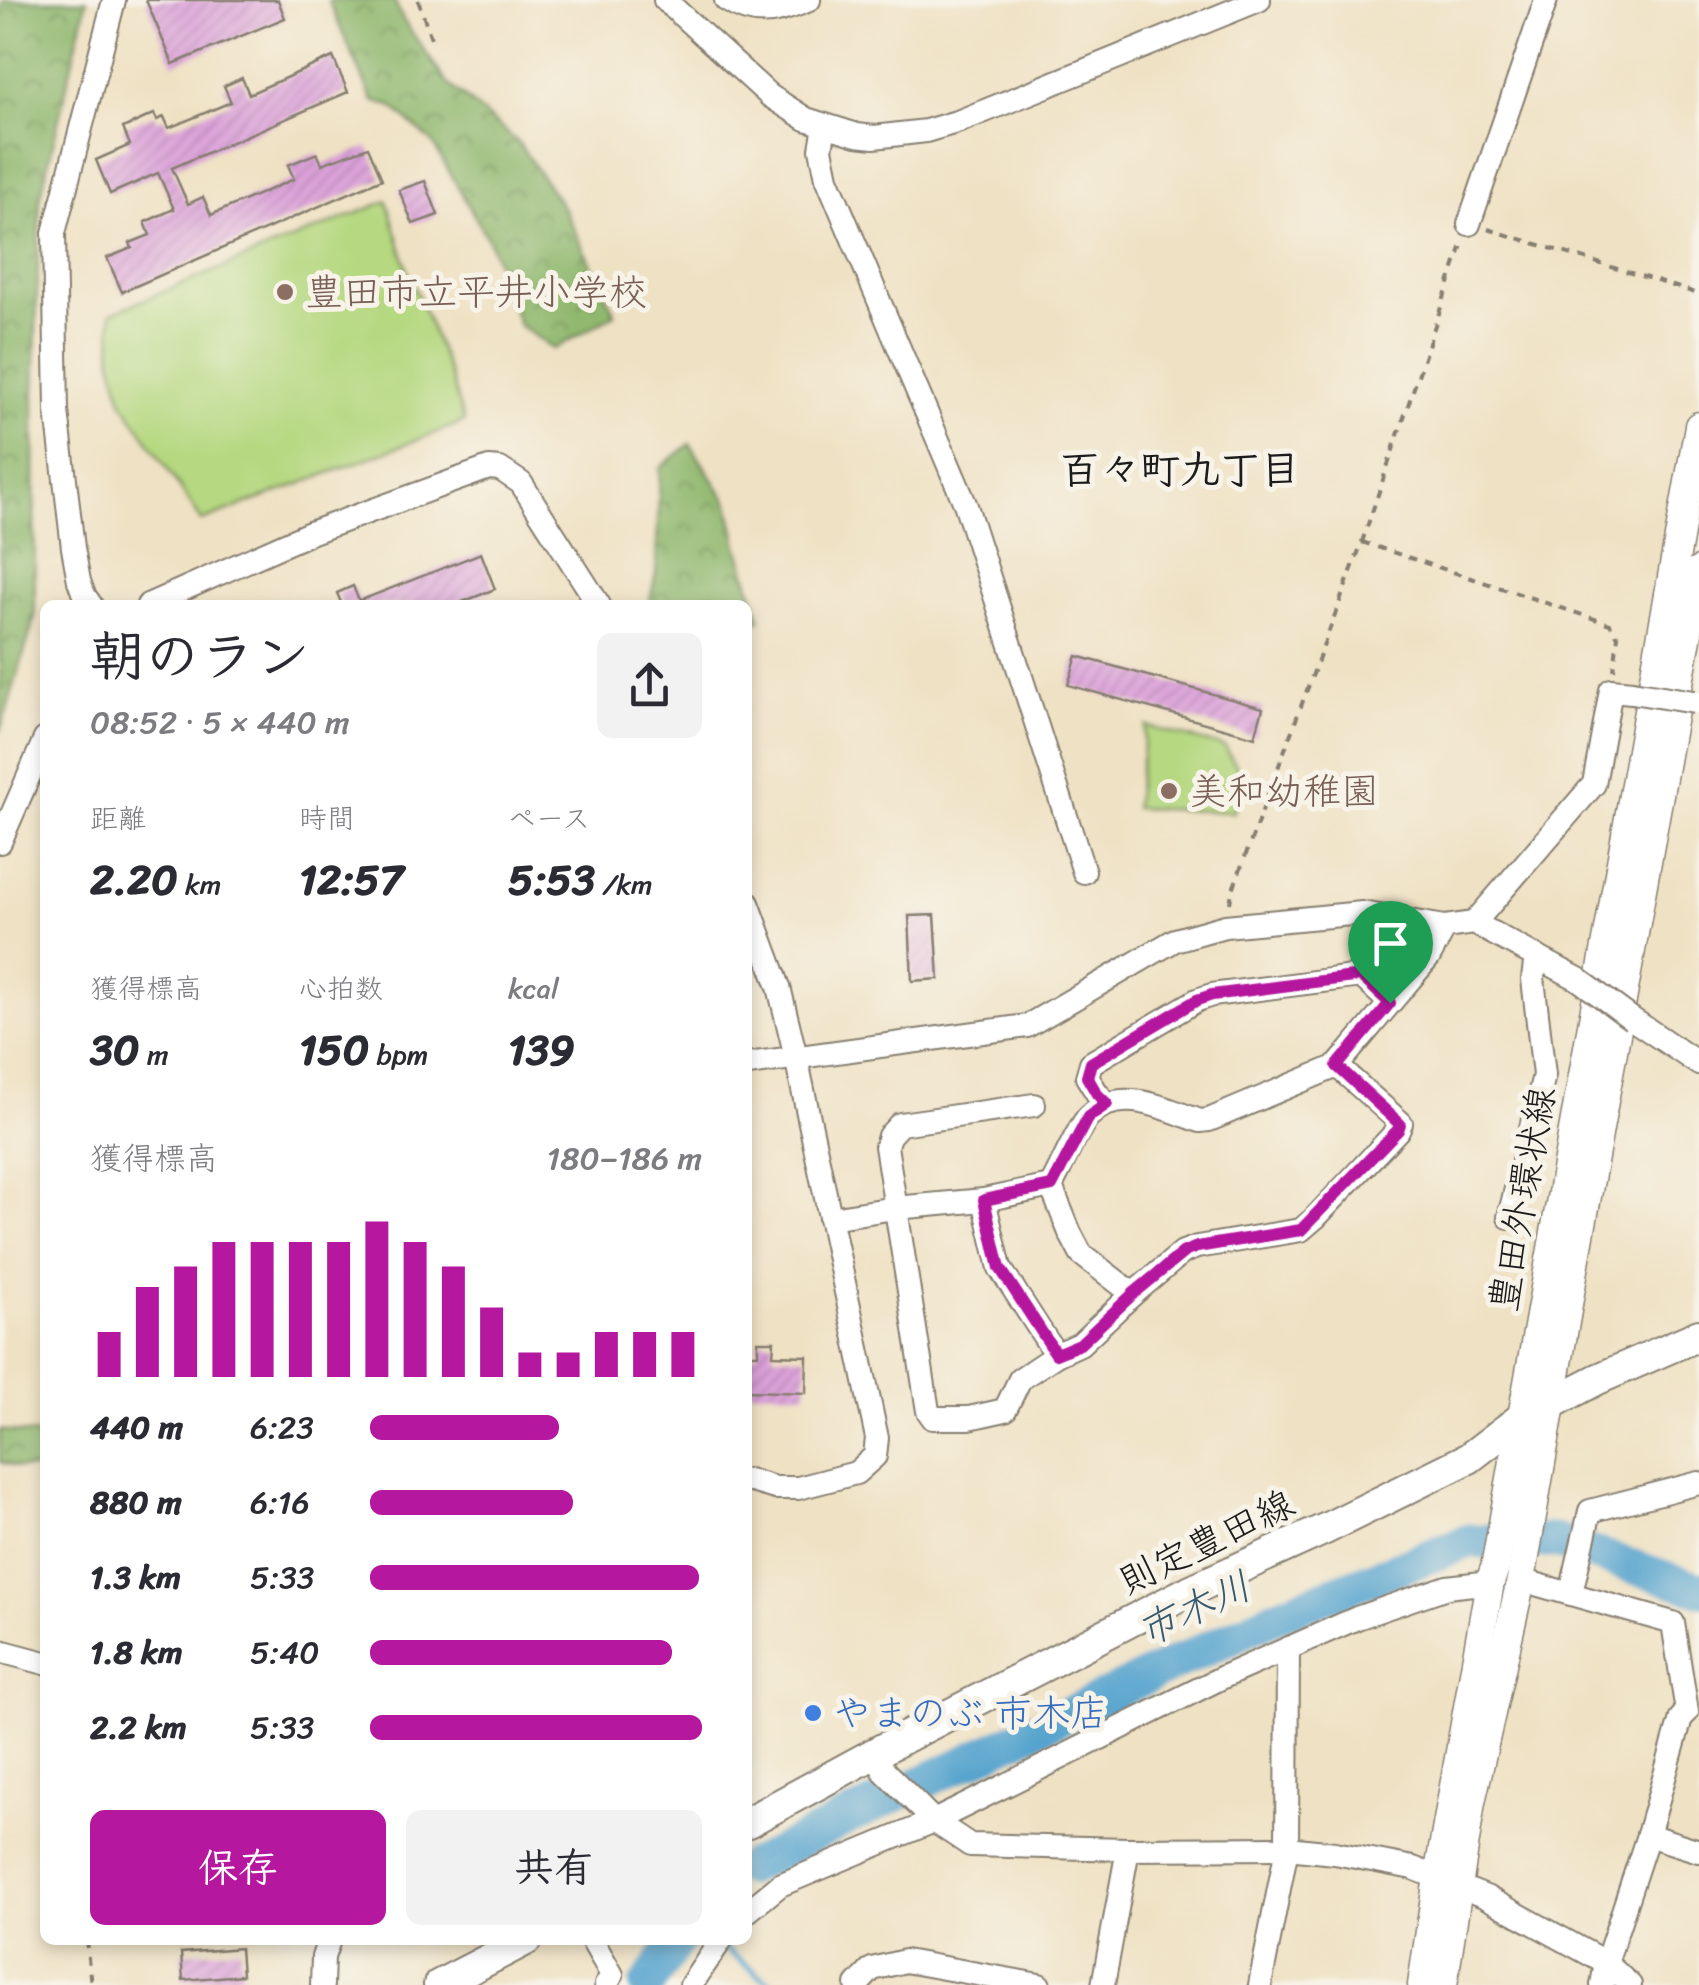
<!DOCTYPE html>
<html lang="ja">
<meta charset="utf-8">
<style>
:root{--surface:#fff;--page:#f2f2f3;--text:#2b2b33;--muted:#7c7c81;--accent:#b5179e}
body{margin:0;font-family:Sriracha,"Klee One",sans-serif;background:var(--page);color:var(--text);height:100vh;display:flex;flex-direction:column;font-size:38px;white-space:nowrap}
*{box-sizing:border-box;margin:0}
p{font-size:32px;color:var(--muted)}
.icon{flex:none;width:55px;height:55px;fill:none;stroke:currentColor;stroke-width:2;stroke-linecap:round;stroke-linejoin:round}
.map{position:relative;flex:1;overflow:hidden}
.details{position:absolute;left:40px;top:600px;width:712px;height:1345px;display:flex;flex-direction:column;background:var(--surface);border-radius:15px;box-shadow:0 5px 15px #0003}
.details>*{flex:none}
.pin{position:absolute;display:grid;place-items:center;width:85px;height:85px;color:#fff;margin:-102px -42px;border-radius:50% 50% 50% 0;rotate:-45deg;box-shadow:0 0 10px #0007}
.pin .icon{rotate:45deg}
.round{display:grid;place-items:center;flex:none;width:105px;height:105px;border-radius:15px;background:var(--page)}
.head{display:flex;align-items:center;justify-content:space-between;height:170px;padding:0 50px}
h1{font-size:55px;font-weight:700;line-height:75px}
.figures{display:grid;grid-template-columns:repeat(3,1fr);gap:15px;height:170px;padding:10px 50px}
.figures div{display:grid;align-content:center}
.figures b{font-size:42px;font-weight:700}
.figures small{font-size:28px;font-weight:400}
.figures p{font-size:28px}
.chart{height:280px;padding:20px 50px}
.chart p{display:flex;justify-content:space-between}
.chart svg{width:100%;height:180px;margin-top:10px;stroke:var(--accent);stroke-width:6}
.button{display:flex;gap:20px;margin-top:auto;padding:20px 50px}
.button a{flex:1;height:115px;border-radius:15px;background:var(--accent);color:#fff;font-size:40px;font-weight:700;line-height:115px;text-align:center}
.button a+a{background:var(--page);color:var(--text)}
ul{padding:0 50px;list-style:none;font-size:32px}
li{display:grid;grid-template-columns:160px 120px 1fr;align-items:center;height:75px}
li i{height:25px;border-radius:12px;background:var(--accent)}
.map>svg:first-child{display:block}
.grass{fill:#b5d880;stroke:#687a4e;stroke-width:2.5}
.forest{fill:url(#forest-crowns);stroke:#566a45;stroke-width:2.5}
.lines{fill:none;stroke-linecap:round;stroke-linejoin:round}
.stream{stroke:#55a3ce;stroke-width:6}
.river{stroke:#55a3ce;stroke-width:35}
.building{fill:url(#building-hatch)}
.minor-casing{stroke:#867e70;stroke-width:26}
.tertiary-casing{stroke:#867e70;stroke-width:31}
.secondary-casing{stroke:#867e70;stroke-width:34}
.path{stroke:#867e70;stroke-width:4;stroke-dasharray:8 8;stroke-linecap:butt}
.minor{stroke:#fff;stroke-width:22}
.tertiary{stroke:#fff;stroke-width:28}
.secondary{stroke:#fff;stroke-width:30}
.minor-bridge-casing{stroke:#867e70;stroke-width:26;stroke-linecap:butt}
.minor-bridge{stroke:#fff;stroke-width:22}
.route-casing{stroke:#fff;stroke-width:20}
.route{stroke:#b5179e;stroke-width:12}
.education-dot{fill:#8d6e63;stroke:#f7f3e8;stroke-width:4}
.shop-dot{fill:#3f7fe0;stroke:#f7f3e8;stroke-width:4}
.labels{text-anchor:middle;stroke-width:10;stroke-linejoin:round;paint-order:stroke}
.education-label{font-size:38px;fill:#785e54;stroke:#f7f3e8;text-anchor:start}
.street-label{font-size:38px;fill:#1c1c1c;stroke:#f7f3e8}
.shop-label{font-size:38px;fill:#366cbe;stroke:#f7f3e8;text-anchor:start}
.neighbourhood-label{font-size:40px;font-weight:bold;fill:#1c1c1c;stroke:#f7f3e8}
.water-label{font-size:40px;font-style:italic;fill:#36596c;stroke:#f7f3e8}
</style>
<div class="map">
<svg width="1699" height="1985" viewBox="0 0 1699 1985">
<defs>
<pattern id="forest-crowns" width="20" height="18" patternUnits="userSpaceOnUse" patternTransform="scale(2.5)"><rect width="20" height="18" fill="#90b86e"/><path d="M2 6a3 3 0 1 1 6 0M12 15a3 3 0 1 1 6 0" fill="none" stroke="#75955a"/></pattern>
<pattern id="building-hatch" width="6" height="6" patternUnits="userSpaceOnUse" patternTransform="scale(2.5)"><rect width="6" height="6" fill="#dba1d9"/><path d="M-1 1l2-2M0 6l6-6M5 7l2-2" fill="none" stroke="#bb8aba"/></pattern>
</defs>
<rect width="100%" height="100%" fill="#f7f3e8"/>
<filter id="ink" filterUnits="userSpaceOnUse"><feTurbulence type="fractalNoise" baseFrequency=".01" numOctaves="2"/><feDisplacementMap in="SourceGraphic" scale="20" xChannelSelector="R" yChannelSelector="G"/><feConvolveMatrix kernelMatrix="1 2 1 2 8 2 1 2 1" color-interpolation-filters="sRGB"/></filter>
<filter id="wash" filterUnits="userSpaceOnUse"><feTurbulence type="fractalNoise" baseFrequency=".0048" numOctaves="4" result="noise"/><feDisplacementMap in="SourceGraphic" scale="40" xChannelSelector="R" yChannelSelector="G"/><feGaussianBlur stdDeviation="2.25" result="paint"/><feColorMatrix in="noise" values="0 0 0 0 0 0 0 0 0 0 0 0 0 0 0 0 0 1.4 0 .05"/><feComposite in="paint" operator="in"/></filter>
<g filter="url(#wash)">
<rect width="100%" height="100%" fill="#efe1c3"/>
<g class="grass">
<polygon points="387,201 409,274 449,372 464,422 202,521 122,401 112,359 111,313"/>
<polygon points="1146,726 1225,747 1243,778 1233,812 1134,808"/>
</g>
<g class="forest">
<polygon points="4,0 87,0 40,199 34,397 35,617 0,733 0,10"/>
<polygon points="328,0 394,0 403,20 447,83 518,142 565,211 615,314 554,349 519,325 490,243 432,142 391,106 373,101"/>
<polygon points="690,444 729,504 738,545 760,619 748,628 748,605 649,605 656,573 660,468"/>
<polygon points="0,1430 45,1436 45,1470 20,1468 0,1462"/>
</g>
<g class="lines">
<polyline class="stream" points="722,1947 773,1985"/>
<g class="river">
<polyline points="748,1868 843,1820 1282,1613 1469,1541 1556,1541 1699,1589"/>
<polyline points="647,1985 678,1940"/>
</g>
</g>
<g id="blocks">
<g class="building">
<polygon points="146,0 278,0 285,18 173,64"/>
<polygon points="333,57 348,92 172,168 188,204 203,197 211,215 294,179 288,165 317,153 322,164 368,147 382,179 122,292 107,258 132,248 130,243 150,235 145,222 174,209 158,173 110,194 96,160 130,145 123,128 154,114 157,120 164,117 169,128 231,102 224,86 242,78 249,94"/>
<polygon points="425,181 438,215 413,224 399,190"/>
<polygon points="481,553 495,589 455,605 342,605 337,593 353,586 359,601"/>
<polygon points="1077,656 1263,708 1255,737 1068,685"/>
<polygon points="935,915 939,979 912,981 909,916"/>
<polygon points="758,1341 774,1341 773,1355 807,1356 806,1393 748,1391 748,1354 758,1354"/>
<polygon points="240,1948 242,1975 183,1980 181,1953"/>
</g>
</g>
</g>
<g filter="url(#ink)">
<use href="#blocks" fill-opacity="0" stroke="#867e70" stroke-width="2.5"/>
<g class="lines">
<defs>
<g id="minor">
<polyline points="665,0 770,96 806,119 857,135 874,137 926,131 960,121 1259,0"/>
<path d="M726 0C756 20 778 13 809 0"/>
<polyline points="825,126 821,149 827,178 966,506 1084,872"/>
<polyline points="1469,224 1546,0"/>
<polyline points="91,605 84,595 79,581 73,548 57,411 54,233 114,0"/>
<polyline points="148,605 310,533 489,468 500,469 521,483 599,605"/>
<polyline points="0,842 45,739"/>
<polyline points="748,903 779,987 796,1057 877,1438 875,1456 856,1473 798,1488 775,1488 748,1480"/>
<polyline points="1474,923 1594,784 1611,690 1632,692"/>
<polyline points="1632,1019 1699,1064"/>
<polyline points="748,1064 1027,1026 1175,940 1225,926 1362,913 1445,927 1474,923 1578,979"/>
<polyline points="1107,1104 1097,1093 1087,1077 1091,1063 1197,1000 1212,995 1361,976 1390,1003"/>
<polyline points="1034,1105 900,1124 889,1136 886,1146 928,1411 933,1418 969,1418 1005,1410 1020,1379 1056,1355 1080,1344 1133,1294 1183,1252 1197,1247 1301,1230 1315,1218 1398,1130 1401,1123 1337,1066"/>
<polyline points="1051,1186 1070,1233 1081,1254 1133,1294"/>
<polyline points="984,1200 1000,1268 1056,1355"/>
<polyline points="1509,1217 1544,1075 1533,979 1536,956"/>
<path d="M830 1218 895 1208 984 1200 1051 1186C1060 1170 1078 1127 1089 1116 1120 1085 1165 1109 1200 1121L1209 1120 1337 1066 1429 957 1445 927"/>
<polyline points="1521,1580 1673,1623 1687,1712 1681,1718 1648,1835 1606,1963 1602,1985"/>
<polyline points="1571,1593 1590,1511 1699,1483"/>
<polyline points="0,1651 45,1663"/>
<polyline points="875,1753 884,1771 934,1821 970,1845 1128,1849 1287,1848 1335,1853 1413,1868 1486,1897 1606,1963 1630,1985"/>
<polyline points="1648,1835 1699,1851"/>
<polyline points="748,1911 780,1885 934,1821 1223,1677 1357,1618 1447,1587 1490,1582"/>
<polyline points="592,1940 612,1975 606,1985"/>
<polyline points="322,1985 323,1957 329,1940"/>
<polyline points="691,1985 721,1940"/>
<polyline points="857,1985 872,1969 905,1961 1039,1985"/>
<polyline points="1103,1985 1128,1849"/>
<polyline points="1260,1985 1287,1848 1288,1648"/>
</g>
<g id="tertiary">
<polyline points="1422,1985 1438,1877 1490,1582 1495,1568 1699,426"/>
<polyline points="1443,1985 1471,1802 1521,1580 1577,1252 1699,571"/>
</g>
<g id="secondary">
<polyline points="748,1822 875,1753 1189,1591 1325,1529 1469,1458 1520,1419 1552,1403 1598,1379 1699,1335"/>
<polyline points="439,1985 526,1940"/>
</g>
</defs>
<use href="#minor" class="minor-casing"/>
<use href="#tertiary" class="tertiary-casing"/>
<use href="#secondary" class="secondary-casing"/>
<g class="path">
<polyline points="418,0 433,44"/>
<polyline points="1488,229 1699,294"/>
<polyline points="1362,542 1610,624 1618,636 1614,670"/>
<polyline points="1230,903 1232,892 1362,542 1463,242"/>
<polyline points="86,1940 91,1985"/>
</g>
<use href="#minor" class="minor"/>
<use href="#tertiary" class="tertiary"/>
<use href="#secondary" class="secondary"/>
<defs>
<g id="minor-bridge">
<polyline points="1632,692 1694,702"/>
<polyline points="1578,979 1632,1019"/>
</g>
</defs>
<use href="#minor-bridge" class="minor-bridge-casing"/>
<use href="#minor-bridge" class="minor-bridge"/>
</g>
</g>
<g class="lines" filter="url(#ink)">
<defs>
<polygon id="route" points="1361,976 1390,1003 1337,1066 1400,1124 1398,1130 1301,1230 1197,1247 1184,1252 1133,1294 1080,1344 1056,1354 1000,1268 984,1200 1052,1186 1088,1117 1107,1104 1097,1094 1087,1077 1091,1063 1197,1000 1212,995"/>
</defs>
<use href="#route" class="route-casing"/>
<use href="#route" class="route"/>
</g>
<g class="education-dot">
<circle cx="285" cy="292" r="10"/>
<circle cx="1169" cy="791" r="10"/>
</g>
<circle class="shop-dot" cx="813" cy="1713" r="10"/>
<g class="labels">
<g class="education-label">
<text x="305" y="305">豊田市立平井小学校</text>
<text x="1189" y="804">美和幼稚園</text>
</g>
<g class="street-label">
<text transform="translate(1522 1199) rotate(-80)" y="13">豊田外環状線</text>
<text transform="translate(1206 1542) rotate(-26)" y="13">則定豊田線</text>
</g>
<g class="shop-label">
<text x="833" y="1726">やまのぶ 市木店</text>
</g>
<g class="neighbourhood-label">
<text x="1180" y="483">百々町九丁目</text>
</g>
<g class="water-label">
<text transform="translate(1194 1608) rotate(-25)" y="14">市木川</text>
</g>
</g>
</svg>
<div class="pin" style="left:1390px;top:1003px;background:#1e9e55"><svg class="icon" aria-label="arrive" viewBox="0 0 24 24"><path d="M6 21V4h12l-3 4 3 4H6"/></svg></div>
<section class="details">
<div class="head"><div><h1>朝のラン</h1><p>08:52 · 5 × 440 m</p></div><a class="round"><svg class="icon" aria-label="share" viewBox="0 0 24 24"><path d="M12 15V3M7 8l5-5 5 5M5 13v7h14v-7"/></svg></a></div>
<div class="figures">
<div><p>距離</p><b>2.20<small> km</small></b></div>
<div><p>時間</p><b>12:57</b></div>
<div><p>ペース</p><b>5:53<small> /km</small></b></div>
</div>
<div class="figures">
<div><p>獲得標高</p><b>30<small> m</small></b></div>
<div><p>心拍数</p><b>150<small> bpm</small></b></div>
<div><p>kcal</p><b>139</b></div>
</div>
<div class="chart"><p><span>獲得標高</span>180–186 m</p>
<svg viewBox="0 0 160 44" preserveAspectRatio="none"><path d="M5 44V33M15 44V22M25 44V17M35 44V11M45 44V11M55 44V11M65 44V11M75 44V6M85 44V11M95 44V17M105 44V27M115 44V38M125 44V38M135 44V33M145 44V33M155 44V33"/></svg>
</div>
<ul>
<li><b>440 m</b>6:23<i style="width:57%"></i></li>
<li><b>880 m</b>6:16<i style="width:61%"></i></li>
<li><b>1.3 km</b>5:33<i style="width:99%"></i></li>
<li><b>1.8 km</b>5:40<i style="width:91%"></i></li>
<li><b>2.2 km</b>5:33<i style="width:100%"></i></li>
</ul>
<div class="button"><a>保存</a><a>共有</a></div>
</section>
</div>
